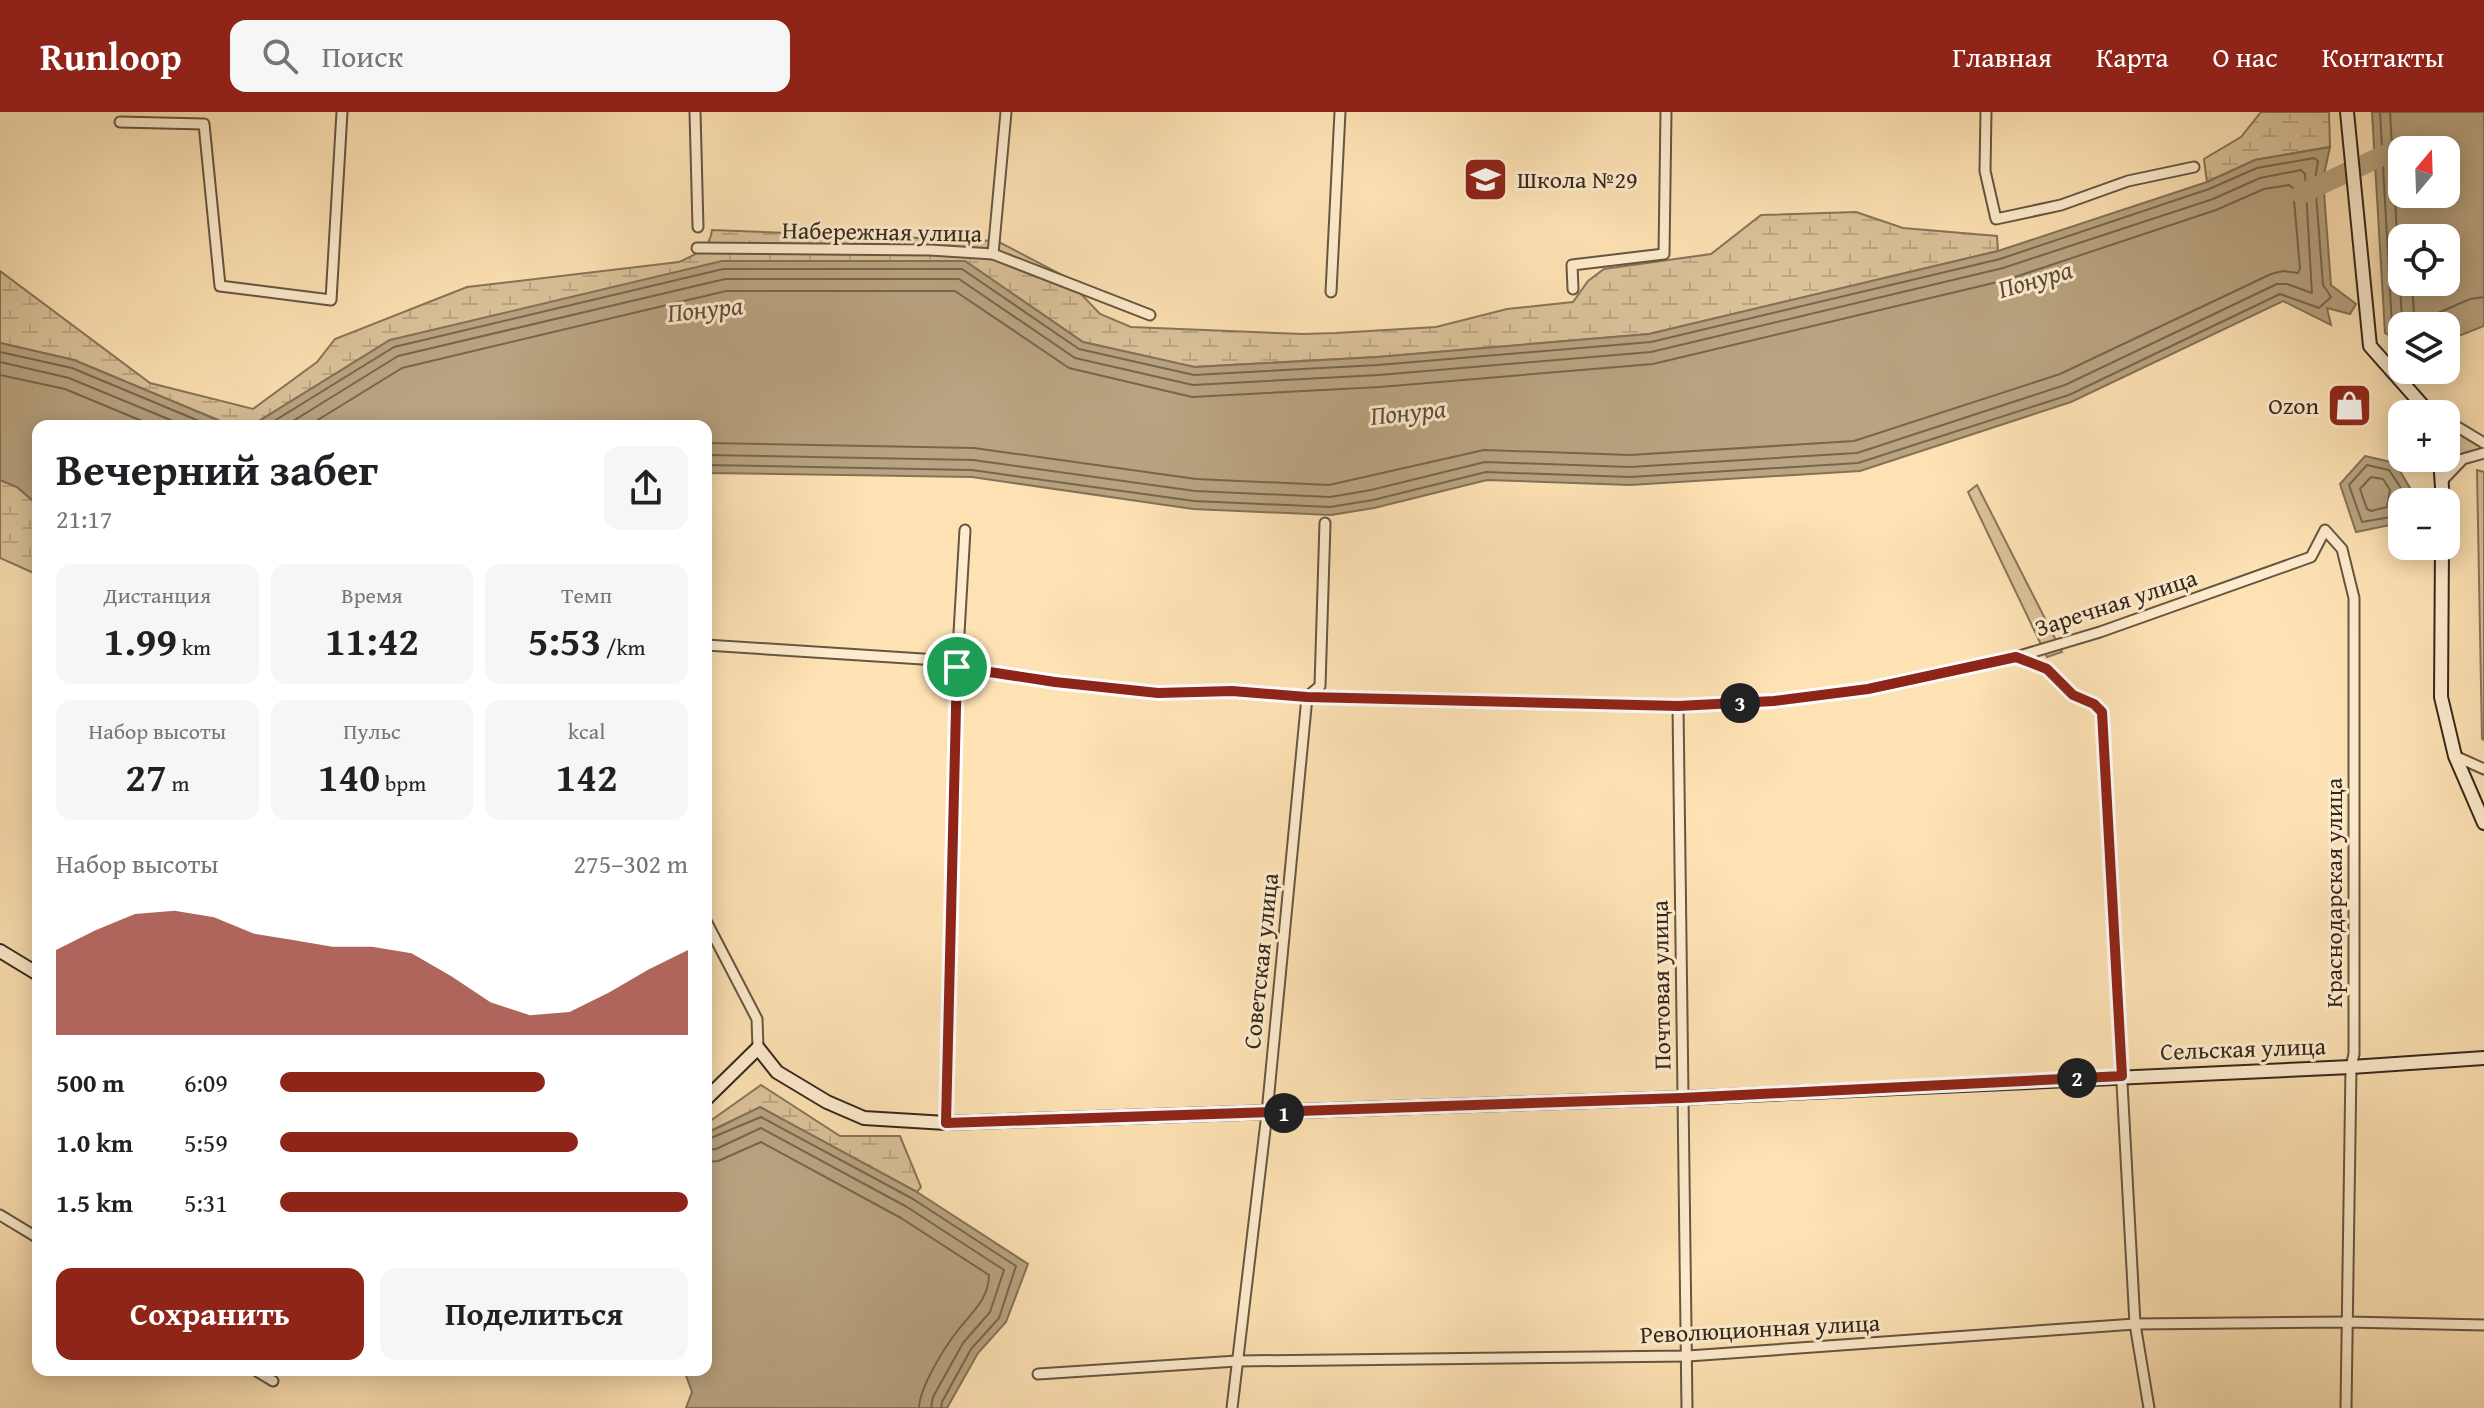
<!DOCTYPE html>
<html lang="ru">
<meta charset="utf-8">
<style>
:root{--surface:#fff;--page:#f6f6f6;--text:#202124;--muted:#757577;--accent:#8f2418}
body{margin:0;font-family:"Gentium Book Plus",serif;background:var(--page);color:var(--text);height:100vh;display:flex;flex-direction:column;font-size:30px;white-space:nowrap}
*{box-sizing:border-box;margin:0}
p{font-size:26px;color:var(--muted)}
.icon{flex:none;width:44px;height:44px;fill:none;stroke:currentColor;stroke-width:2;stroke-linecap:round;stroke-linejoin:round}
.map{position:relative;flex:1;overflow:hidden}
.drawer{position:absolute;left:32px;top:308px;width:680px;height:956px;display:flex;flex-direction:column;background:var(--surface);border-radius:16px;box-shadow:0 4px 20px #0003}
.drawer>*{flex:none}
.needle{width:52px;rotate:19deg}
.tools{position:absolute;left:2388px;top:24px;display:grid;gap:16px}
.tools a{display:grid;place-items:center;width:72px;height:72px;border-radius:16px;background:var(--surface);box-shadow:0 4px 20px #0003;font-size:40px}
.pin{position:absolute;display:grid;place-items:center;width:68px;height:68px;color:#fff;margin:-34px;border:4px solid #fff;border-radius:50%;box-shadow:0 2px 8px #0007}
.km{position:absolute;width:40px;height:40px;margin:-20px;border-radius:50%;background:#222;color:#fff;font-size:22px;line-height:40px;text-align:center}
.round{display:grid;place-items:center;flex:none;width:84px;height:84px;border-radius:16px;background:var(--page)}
.headline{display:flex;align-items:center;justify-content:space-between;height:136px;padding:0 24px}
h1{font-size:44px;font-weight:700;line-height:60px}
.stats{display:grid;grid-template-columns:repeat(3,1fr);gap:12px;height:136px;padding:8px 24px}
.stats div{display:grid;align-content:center;border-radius:16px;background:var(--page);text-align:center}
.stats b{font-size:40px;font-weight:700}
.stats small{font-size:22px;font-weight:400}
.stats p{font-size:22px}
.chart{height:224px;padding:16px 24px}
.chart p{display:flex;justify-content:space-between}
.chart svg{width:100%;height:144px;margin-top:8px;fill:var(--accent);opacity:.7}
.button{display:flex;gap:16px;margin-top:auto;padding:16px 24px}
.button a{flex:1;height:92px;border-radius:16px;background:var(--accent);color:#fff;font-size:32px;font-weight:700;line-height:92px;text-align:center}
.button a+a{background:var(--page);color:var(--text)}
ul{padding:0 24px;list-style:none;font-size:26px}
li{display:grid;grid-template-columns:128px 96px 1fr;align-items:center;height:60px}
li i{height:20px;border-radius:10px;background:var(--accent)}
header{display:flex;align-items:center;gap:48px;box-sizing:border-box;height:112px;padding:0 40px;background:var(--accent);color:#fff}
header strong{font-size:38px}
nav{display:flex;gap:44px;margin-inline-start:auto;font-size:28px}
.search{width:560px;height:72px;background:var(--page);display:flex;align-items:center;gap:20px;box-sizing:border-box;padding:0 28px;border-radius:16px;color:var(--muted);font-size:30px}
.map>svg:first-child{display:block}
.green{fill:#dbc29a;stroke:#87755a;stroke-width:2}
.wetland{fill:url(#wetland-marsh);stroke:#87755a;stroke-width:2}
.cemetery{fill:url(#cemetery-stones);stroke:#87755a;stroke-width:2}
.water{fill:#b9a380;stroke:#837257;stroke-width:2;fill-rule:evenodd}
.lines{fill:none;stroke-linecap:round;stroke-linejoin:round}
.shore{stroke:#76664d;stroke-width:2}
.river{stroke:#b9a380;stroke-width:20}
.street-casing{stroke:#665640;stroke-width:13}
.secondary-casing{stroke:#33281a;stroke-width:16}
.street{stroke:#feecce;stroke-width:9}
.secondary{stroke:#feecce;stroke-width:12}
.route-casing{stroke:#fff;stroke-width:16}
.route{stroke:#8f2418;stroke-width:10}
.labels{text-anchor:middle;stroke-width:6;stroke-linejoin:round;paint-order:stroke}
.poi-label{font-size:24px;fill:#33281a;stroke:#feecce;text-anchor:start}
.street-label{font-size:24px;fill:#33281a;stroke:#feecce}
.water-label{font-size:26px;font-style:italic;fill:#5b4d39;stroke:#feecce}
</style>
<header>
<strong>Runloop</strong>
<div class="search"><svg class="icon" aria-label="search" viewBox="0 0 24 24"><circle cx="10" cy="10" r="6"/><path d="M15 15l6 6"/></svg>Поиск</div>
<nav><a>Главная</a><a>Карта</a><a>О нас</a><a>Контакты</a></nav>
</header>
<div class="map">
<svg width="2484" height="1296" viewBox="0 0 2484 1296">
<defs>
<pattern id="wetland-marsh" width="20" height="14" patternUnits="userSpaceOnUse" patternTransform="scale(2)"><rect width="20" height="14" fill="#dbc29a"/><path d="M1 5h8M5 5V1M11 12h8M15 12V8" fill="none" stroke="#bca784"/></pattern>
<pattern id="cemetery-stones" width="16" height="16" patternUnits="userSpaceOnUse" patternTransform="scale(2)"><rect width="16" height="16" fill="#dbc29a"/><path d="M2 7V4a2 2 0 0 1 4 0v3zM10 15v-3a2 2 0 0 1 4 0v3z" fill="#bca784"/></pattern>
</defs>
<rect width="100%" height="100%" fill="#fee2b4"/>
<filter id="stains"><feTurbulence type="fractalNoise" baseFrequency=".0025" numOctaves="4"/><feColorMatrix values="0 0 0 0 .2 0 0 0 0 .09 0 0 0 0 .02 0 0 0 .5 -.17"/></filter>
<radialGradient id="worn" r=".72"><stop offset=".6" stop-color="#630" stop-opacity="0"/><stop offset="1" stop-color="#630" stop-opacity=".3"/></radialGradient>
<g class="green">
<polygon points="2446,308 2484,331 2484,341 2463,347 2443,368"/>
<polygon points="1977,373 2062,540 2047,545 1968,380"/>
</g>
<g class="wetland">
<polygon points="2261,0 2329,0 2330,35 2255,48 2207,70 2204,47 2241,25"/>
<path d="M1856 100 1903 116 1997 124 1998 139 1649 222 1377 245 1193 255 1083 230 965 149 390 228 251 314H232L74 248 0 231V159L150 271 253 297 317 250 335 227 467 175 679 150C695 143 710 137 712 118L997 129 1064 164 1100 202 1131 215 1303 222 1336 221 1436 215 1507 197 1573 190 1588 169 1604 157 1711 142 1761 103Z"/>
<polygon points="0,368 17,375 38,393 38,463 0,446"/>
<polygon points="761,973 840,1024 900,1024 921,1075 917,1080 760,995 706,1021 706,1012"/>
</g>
<polygon class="cemetery" points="2477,358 2484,360 2484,628 2482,627"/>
<g class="water">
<path d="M2372 0H2484V214L2446 229V214H2402V231L2385 221ZM2402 38H2446V82H2402ZM2402 126H2446V170H2402Z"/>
<polygon points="2330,35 2323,67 2331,173 2356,192 2350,202 2327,196 2331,213 2283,189 2071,290 1860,359 1630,373 1487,368 1374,396 1331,403 1193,397 972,365 706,361 706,314 251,314 390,228 722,149 965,149 1083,230 1195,255 1377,245 1649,222 1998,139 2207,70 2255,48"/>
<polygon points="0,231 74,248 232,314 38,314 38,393 17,375 0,368"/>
<polygon points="2365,344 2395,351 2410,376 2406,390 2402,390 2400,411 2356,420 2340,372"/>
<polygon points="760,995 917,1080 1028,1152 1006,1210 978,1241 947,1296 686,1296 692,1280 684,1258 706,1258 706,1024 709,1020"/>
</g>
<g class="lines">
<g class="shore">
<polyline points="2380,0 2392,214 2402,222"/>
<polyline points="2390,0 2402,208 2409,214"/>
<polyline points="2412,170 2414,202 2422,208 2470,187 2484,185"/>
<polyline points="0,240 72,256 211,314"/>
<polyline points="0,250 69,266 185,314"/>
<polyline points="0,263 65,277 154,314"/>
<polyline points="266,314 394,235 723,157 962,157 1079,237 1194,263 1378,253 1651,230 2000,147 2209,77 2257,56 2314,46 2318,49 2315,68 2323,173 2331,185 2319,196 2280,182 2069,283 1858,351 1630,365 1486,360 1373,388 1330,395 1194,389 972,358 706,353"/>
<polyline points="285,314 398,244 725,167 959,167 1075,246 1193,273 1379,263 1651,240 2003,156 2213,87 2260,66 2301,58 2305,62 2312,181 2287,172 2277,172 2065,273 1857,341 1630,355 1485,350 1371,378 1330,385 1195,379 973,348 706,343"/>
<polyline points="308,314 402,256 726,179 955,179 1069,256 1192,285 1380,275 1653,252 2006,168 2216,98 2264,77 2289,73 2293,76 2300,157 2298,161 2283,159 2271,162 2060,262 1854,329 1630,343 1484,338 1329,373 1196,367 974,336 706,331"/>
<polygon points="2371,365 2383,367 2390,378 2387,395 2371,399 2367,397 2360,377"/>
<polyline points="2402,396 2399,389 2401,376 2389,358 2367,353 2349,373 2362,410 2402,403"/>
<polyline points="706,1028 761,1005 913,1087 1016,1154 999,1206 971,1237 942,1290 941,1296"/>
<polyline points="706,1038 716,1037 761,1016 907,1095 1004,1158 990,1200 963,1231 933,1285 931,1296"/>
<path d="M706 1050 718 1049 761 1030 901 1106 989 1163C989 1188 969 1203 955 1222 943 1238 919 1277 919 1296"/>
</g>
<polyline class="river" points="2301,82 2399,36"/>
<defs>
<g id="street">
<polyline points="695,0 698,115"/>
<polyline points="1986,0 1985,59 1996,107 2061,93 2128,69 2194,55"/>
<polyline points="120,10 204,12 220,174 331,188 342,0"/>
<polyline points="697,136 930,138 993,142 1150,203"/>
<polyline points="993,142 1006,0"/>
<polyline points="1573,177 1572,153 1664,142 1666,0"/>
<polyline points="1331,180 1340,0"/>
<polyline points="2446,308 2484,331"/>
<polyline points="2443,368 2463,347 2484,341"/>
<polyline points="706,533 938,548 957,555 1055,570 1158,581 1232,579 1307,585 1678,594 1774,589 1868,577 2016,545 2100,520 2311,445 2325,418 2342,437 2354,486 2354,942 2351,955 2346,1296"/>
<polyline points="2018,545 2047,557 2073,583 2094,592 2102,600 2135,1212 2149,1296"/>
<polyline points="1678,594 1687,1296"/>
<polyline points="2455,644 2484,657"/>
<polyline points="706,809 757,907 758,936"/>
<polyline points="946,1011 957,555 965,418"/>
<polyline points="0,1103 38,1126"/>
<polyline points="255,1258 273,1269"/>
<polyline points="1038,1262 1237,1249 1688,1244 2135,1212 2347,1210 2484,1213"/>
<polyline points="1232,1296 1267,1001 1307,585 1320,574 1325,411"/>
</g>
<g id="secondary">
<polyline points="2347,0 2370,234 2424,295 2427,302"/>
<polyline points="2440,346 2443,390"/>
<polyline points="2442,434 2441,585 2455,644 2484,711"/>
<polyline points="0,839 38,862"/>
<polyline points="706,987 758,936 777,960 827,990 864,1006 946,1011 1682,986 2351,955 2484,946"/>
</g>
</defs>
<use href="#street" class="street-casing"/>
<use href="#secondary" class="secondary-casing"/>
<use href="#street" class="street"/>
<use href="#secondary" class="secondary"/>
</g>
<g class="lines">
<defs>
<polygon id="route" points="2016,545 2047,557 2073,583 2094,592 2102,600 2122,964 1682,986 946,1011 957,555 1055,570 1158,581 1232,579 1307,585 1678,594 1774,589 1868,577"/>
</defs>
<use href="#route" class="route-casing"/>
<use href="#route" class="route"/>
</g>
<defs>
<symbol id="school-square" viewBox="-11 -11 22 22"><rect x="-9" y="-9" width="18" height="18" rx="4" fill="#8f2418" stroke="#feecce"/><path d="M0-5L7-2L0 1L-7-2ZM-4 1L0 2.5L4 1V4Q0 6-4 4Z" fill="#fff"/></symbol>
<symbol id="shop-square" viewBox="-11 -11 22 22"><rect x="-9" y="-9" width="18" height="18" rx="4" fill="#8f2418" stroke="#feecce"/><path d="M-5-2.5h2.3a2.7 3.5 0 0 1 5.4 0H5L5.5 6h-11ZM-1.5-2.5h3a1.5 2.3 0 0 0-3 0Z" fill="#fff"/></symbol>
</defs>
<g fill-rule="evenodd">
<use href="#school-square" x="1460" y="42" width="51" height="51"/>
<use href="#shop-square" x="2324" y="268" width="51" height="51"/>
</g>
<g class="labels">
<g class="poi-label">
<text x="1517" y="76">Школа №29</text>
<text x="2319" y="302" text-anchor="end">Ozon</text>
</g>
<g class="street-label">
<text transform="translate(882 120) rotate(1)" y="8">Набережная улица</text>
<text transform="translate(2116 491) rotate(-18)" y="8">Заречная улица</text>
<text transform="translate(2334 781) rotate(-90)" y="8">Краснодарская улица</text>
<text transform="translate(1261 849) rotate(-84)" y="8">Советская улица</text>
<text transform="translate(1661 873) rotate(-91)" y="8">Почтовая улица</text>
<text transform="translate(2243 937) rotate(-2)" y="8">Сельская улица</text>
<text transform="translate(1760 1217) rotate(-3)" y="8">Революционная улица</text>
</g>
<g class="water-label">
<text transform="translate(2035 167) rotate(-16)" y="9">Понура</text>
<text transform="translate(705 197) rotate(-6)" y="9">Понура</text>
<text transform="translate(1408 300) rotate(-6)" y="9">Понура</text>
</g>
</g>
<rect width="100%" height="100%" filter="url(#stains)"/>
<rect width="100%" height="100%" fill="url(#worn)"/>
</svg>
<div class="tools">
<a><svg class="needle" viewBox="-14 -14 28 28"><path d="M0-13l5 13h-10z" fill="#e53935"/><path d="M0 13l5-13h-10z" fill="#757577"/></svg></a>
<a><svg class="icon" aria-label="locate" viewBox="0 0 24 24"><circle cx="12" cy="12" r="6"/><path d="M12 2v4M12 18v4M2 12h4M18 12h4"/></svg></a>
<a><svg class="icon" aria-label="layers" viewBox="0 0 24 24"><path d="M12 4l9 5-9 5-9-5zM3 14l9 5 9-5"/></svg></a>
<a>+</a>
<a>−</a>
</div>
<div class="pin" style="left:957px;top:555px;background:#1e9e55"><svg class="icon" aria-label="arrive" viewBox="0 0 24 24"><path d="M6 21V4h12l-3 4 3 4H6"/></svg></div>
<b class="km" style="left:1284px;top:1001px">1</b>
<b class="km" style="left:2077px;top:966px">2</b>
<b class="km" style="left:1740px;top:591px">3</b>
<section class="drawer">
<div class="headline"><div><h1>Вечерний забег</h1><p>21:17</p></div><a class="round"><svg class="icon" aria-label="share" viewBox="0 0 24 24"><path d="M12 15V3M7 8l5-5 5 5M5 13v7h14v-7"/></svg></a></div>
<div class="stats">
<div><p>Дистанция</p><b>1.99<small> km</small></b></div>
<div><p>Время</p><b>11:42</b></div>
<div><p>Темп</p><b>5:53<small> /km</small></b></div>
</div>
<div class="stats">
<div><p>Набор высоты</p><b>27<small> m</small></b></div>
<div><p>Пульс</p><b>140<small> bpm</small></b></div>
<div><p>kcal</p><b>142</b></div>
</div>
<div class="chart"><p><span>Набор высоты</span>275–302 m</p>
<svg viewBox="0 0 160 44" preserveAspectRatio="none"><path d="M0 44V18L10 12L20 7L30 6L40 8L50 13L60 15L70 17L80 17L90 19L100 26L110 34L120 38L130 37L140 31L150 24L160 18V44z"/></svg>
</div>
<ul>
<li><b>500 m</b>6:09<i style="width:65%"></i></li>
<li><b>1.0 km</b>5:59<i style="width:73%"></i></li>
<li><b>1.5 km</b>5:31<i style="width:100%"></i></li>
</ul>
<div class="button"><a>Сохранить</a><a>Поделиться</a></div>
</section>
</div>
